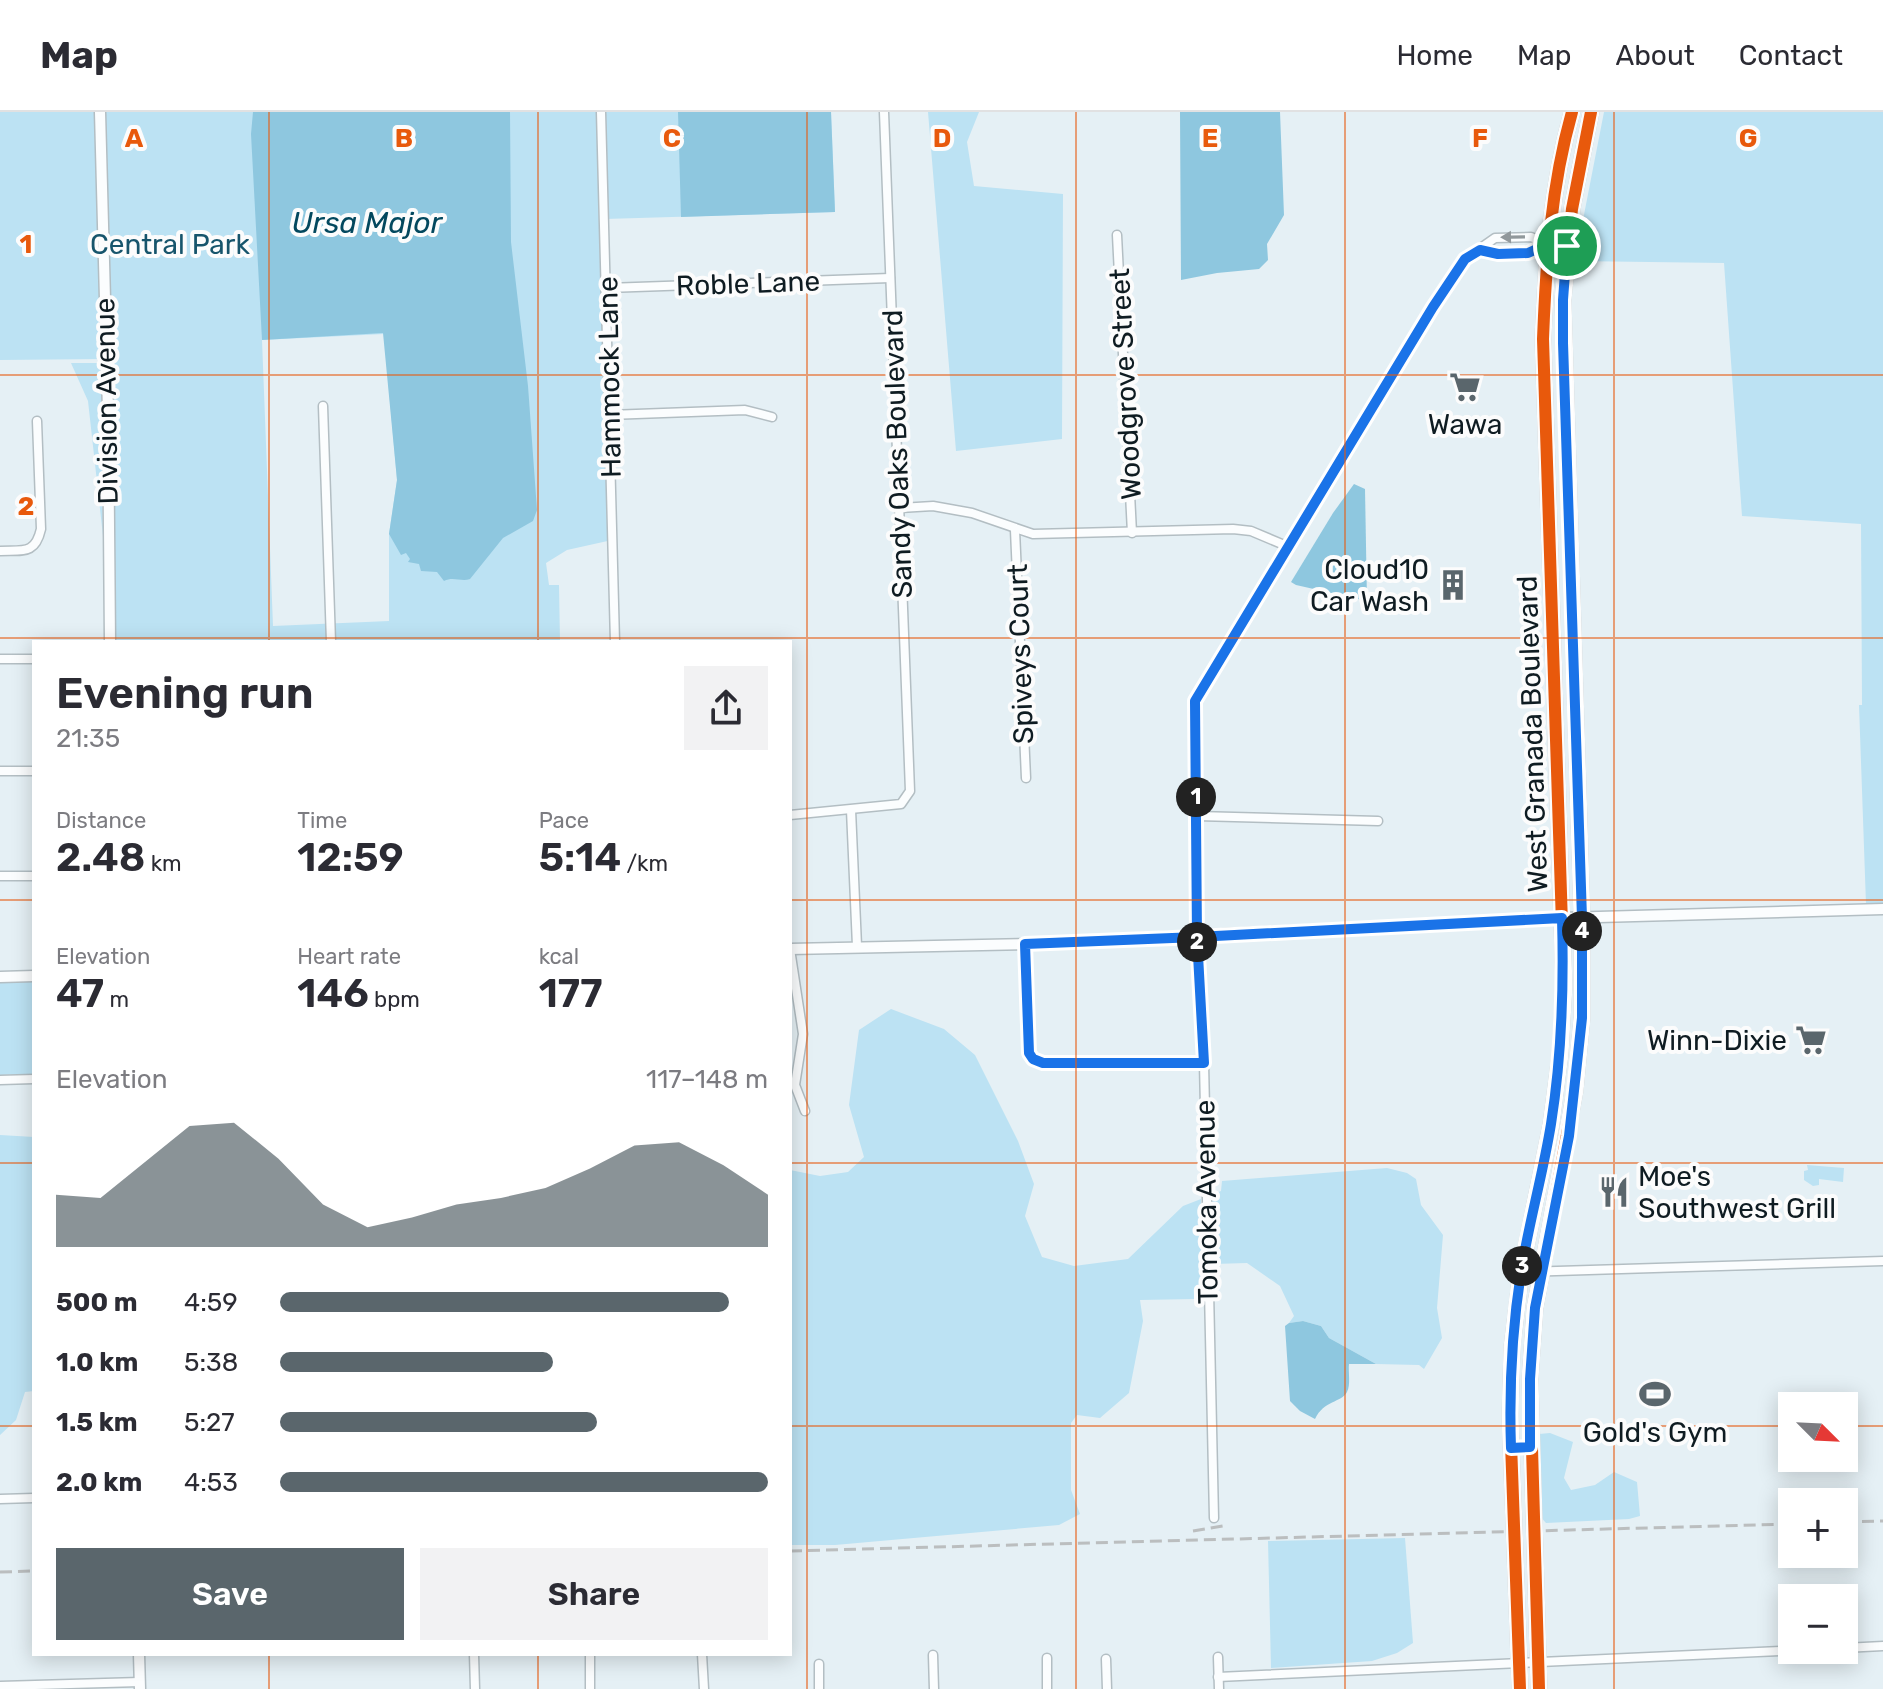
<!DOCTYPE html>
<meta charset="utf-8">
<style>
:root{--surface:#fff;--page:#f2f2f3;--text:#2b2b33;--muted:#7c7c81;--line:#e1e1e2;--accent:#5a666c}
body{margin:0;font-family:Rubik,sans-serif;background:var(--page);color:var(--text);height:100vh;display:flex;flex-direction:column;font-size:30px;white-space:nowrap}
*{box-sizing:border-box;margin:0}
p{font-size:26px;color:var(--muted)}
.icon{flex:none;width:44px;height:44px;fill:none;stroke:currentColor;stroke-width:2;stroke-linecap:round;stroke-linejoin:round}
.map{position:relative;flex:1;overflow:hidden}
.sheet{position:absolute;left:32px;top:528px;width:760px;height:1016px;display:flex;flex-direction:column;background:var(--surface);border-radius:0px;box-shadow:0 4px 20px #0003}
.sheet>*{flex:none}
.needle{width:52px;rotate:114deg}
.controls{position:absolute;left:1778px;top:1280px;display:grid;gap:16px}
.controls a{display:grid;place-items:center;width:80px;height:80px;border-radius:0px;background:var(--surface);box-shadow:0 4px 20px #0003;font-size:40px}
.pin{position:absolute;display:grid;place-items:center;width:68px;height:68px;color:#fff;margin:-34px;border:4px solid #fff;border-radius:50%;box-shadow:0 2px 8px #0007}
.km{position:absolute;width:40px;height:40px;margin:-20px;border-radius:50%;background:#222;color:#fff;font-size:22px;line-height:40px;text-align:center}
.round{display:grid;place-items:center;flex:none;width:84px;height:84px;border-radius:0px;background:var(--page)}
.summary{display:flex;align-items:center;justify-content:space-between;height:136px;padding:0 24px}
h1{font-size:44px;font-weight:600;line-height:60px}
.figures{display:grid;grid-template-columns:repeat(3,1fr);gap:12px;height:136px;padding:8px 24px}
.figures div{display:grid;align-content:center}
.figures b{font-size:40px;font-weight:600}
.figures small{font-size:22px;font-weight:400}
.figures p{font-size:22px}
.chart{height:224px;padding:16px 24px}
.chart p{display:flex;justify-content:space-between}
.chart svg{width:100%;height:144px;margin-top:8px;fill:var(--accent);opacity:.7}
.action{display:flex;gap:16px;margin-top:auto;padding:16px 24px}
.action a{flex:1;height:92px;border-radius:0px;background:var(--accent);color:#fff;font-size:32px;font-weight:600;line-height:92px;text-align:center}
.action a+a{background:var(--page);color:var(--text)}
ul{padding:0 24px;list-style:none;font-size:26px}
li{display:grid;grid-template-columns:128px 96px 1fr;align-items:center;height:60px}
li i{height:20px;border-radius:10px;background:var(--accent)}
header{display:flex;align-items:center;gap:48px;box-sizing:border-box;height:112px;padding:0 40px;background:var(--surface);border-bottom:2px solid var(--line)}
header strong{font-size:38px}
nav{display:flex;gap:44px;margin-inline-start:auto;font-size:28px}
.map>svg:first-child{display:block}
.green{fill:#bce2f3;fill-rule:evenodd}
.water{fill:#8ec7df}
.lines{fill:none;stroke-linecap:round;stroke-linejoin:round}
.minor-casing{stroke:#b3bec3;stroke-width:11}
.tertiary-casing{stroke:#b3bec3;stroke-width:13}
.primary-casing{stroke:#b3bec3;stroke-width:17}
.minor{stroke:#fbfdfe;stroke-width:8}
.tertiary{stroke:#fbfdfe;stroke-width:10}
.primary{stroke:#fbfdfe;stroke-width:14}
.rail{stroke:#bbbebf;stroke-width:3;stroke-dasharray:12 6;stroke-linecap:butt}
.cycleway-casing{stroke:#fcfcfc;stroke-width:17}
.cycleway{stroke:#e8590c;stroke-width:12}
.oneway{fill:#91989b}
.route-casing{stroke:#fff;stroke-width:16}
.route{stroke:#1a73e8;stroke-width:10}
.grid{fill:none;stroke:#e8590c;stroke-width:2;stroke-opacity:0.55}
.labels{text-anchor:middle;stroke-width:8;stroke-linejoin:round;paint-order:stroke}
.park-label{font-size:28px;fill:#17556c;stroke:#fcfcfc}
.street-label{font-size:28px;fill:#0f1c22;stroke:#fcfcfc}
.poi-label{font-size:28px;fill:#0f1c22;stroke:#fcfcfc}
.water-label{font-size:30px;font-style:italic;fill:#03485e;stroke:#fcfcfc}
.grid-label{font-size:26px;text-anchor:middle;font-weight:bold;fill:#e8590c;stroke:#fcfcfc;stroke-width:8;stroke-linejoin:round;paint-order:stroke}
</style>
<header>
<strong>Map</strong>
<nav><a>Home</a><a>Map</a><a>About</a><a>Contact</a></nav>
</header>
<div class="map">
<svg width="1883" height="1577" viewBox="0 0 1883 1577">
<rect width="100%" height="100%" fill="#e5f0f5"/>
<g class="green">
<path d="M0 0H831L835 100 605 107 612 428 567 438 546 451 549 473H559L560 530H109L106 247 0 248ZM384 222 397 368 389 422V509L273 514 262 228Z"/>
<polygon points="928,0 979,0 967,30 974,74 1063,82 1062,327 956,339"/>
<polygon points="1604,0 1883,0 1883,792 1866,792 1859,593 1862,593 1861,412 1742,404 1724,151 1575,149"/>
<polygon points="101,251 103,424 88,289 71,251"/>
<polygon points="34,869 34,962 0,963 0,870"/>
<polygon points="891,897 944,917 975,943 1018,1029 1034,1072 1025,1104 1042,1145 1074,1154 1128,1147 1183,1094 1201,1087 1202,1172 1195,1187 1140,1188 1143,1209 1129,1281 1100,1306 1077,1303 1071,1311 1071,1378 1080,1402 1059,1413 835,1433 790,1433 790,1058 820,1064 848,1060 864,1045 849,993 859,918"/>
<polygon points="0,1023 34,1025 34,1279 25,1280 16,1308 0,1323"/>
<polygon points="1807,1053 1844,1056 1843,1070 1819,1067 1819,1073 1813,1074 1804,1068 1804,1059 1808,1058"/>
<polygon points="1387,1056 1407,1061 1416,1067 1421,1093 1443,1123 1437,1196 1442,1226 1424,1257 1419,1253 1376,1252 1329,1226 1321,1214 1303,1209 1289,1211 1294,1204 1280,1174 1247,1151 1213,1152 1212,1083 1221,1079 1222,1069"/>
<polygon points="1550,1321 1573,1330 1564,1366 1571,1378 1595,1373 1614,1360 1637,1370 1640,1404 1629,1407 1546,1411 1539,1403 1539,1322"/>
<polygon points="1405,1426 1413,1531 1397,1541 1372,1549 1271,1556 1268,1429"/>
</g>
<g class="water">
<path d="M253 0H510L511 130 528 274 537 398 533 409 503 426 470 467C461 470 453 464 444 469L437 460 421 459 419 452 408 450 410 447 406 441 401 443 389 422 397 368 383 221 262 228 251 22Z"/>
<polygon points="678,0 831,0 835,100 681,105"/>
<polygon points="1180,0 1280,0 1284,103 1267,132 1268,148 1259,157 1217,161 1181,168"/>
<polygon points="1354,372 1365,377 1367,489 1296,473 1291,470 1333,401"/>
<path d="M1303 1209 1321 1214 1329 1226 1376 1252H1349C1348 1259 1351 1273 1347 1280 1341 1291 1324 1288 1315 1307L1300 1299 1290 1289 1285 1214 1289 1211Z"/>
</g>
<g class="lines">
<defs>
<g id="minor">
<polyline points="601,0 615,530"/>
<polyline points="1117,123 1132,421"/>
<path d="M1480 138C1507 143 1523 143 1548 132"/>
<polyline points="607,176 890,166"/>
<polyline points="323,294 331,530"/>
<polyline points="609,303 745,298 772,305"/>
<polyline points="900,396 933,394 972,401 1033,422 1233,417 1251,419 1289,435"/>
<polyline points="1015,418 1026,666"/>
<path d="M0 439C23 438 35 443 41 417L37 309"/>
<polyline points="0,547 34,547"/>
<polyline points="0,659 34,659"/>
<polyline points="851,698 857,834"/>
<polyline points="790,703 901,692 910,679 884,0"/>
<polyline points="1197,704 1378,709"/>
<polyline points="0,764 34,764"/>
<polyline points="1025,832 1029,941 1033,947 1043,951 1204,951"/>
<polyline points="790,837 803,922 795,973 805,999"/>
<polyline points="0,968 34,967"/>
<polyline points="1521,1160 1883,1149"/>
<polyline points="0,1387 34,1386"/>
<polyline points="1214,1406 1204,951 1197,825 1195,589 1439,184 1465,147 1495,126 1531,125 1548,132 1567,134"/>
<polyline points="1844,1536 1883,1534"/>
<polyline points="474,1542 475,1577"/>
<polyline points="590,1542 590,1577"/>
<polyline points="702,1542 704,1577"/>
<polyline points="933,1543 934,1577"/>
<polyline points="1218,1545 1219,1577"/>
<polyline points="1047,1546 1047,1577"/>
<polyline points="1106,1547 1107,1577"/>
<polyline points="819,1552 819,1577"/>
<polyline points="1218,1565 1799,1538"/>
<polyline points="0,1574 140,1570"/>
</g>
<g id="tertiary">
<polyline points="100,0 108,300 110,530"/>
<polyline points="790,837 1025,832 1562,806 1883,797"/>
<polyline points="0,865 34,864"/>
<polyline points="139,1542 140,1577"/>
</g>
<g id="primary">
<path d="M1520 1577 1510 1304 1512 1235 1521 1160 1551 1012 1560 943 1564 874 1543 227C1546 150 1551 74 1572 0"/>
<polyline points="1539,1577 1530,1267 1535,1196 1575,979 1582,906 1582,806 1563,188 1572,97 1591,0"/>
</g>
</defs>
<use href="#minor" class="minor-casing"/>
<use href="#tertiary" class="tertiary-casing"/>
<use href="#primary" class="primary-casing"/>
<use href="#minor" class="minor"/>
<use href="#tertiary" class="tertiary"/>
<use href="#primary" class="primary"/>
<g class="rail">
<polyline points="1844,1410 1883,1409"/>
<polyline points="1193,1419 1228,1413"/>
<polyline points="790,1439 1792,1412"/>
<polyline points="0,1460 34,1459"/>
</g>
<defs>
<g id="cycleway">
<path d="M1520 1577 1510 1304 1512 1235 1521 1160 1551 1012 1560 943 1564 874 1543 227C1546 150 1551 74 1572 0"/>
<polyline points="1539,1577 1530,1267 1535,1196 1575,979 1582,906 1582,806 1563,188 1572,97 1591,0"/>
</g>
</defs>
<use href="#cycleway" class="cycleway-casing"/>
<use href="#cycleway" class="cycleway"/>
</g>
<defs><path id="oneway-solid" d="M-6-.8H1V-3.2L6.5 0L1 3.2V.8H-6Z" transform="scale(2)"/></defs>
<use class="oneway" href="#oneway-solid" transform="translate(1513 125) rotate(179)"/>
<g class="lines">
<defs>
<path id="route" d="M1567 134 1548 132 1528 141 1498 142 1480 138 1465 147 1433 195 1195 589 1197 825 1025 832 1029 941 1033 947 1043 951H1204L1197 825 1562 806C1564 875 1562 943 1551 1012 1543 1062 1529 1110 1521 1160 1512 1218 1509 1277 1511 1336L1530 1335V1267L1535 1196 1569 1024 1582 906V806L1563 231V188L1567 134"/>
</defs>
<use href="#route" class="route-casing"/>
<use href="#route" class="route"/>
</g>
<path class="grid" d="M269 0V530M538 0V530M807 0V1577M1076 0V1577M1345 0V1577M1614 0V1577M0 263H1883M0 526H1883M0 788H34M790 788H1883M0 1051H34M790 1051H1883M0 1314H34M790 1314H1792M1844 1314H1883M269 1542V1577M538 1542V1577"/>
<defs>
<symbol id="supermarket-bare" viewBox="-9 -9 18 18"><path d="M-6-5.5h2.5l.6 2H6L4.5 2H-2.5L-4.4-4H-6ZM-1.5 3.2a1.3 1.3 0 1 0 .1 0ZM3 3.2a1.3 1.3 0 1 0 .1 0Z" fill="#5a666c" stroke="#fcfcfc" stroke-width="2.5" paint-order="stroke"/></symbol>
<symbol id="building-bare" viewBox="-9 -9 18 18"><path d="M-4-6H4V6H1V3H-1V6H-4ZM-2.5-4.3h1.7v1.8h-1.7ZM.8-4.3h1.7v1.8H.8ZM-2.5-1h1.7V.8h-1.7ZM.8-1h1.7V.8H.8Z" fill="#5a666c" stroke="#fcfcfc" stroke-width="2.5" paint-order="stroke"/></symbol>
<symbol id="restaurant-bare" viewBox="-9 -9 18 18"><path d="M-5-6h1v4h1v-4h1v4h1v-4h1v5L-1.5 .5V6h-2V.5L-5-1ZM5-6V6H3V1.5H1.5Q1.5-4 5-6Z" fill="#5a666c" stroke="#fcfcfc" stroke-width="2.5" paint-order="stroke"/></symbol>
<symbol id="stadium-bare" viewBox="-9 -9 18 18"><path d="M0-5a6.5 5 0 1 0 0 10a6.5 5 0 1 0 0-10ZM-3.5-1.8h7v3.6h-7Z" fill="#5a666c" stroke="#fcfcfc" stroke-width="2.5" paint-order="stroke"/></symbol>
</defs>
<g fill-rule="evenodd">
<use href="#supermarket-bare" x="1443" y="253" width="44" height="44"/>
<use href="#building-bare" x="1431" y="451" width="44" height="44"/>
<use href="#supermarket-bare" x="1789" y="906" width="44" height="44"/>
<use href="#restaurant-bare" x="1592" y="1058" width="44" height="44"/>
<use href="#stadium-bare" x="1633" y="1260" width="44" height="44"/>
</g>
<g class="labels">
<g class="park-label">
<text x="170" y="142">Central Park</text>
</g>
<g class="street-label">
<text transform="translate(748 171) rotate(-2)" y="10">Roble Lane</text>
<text transform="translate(609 265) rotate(-91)" y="10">Hammock Lane</text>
<text transform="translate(1125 272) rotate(-93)" y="10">Woodgrove Street</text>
<text transform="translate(106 289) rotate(-91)" y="10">Division Avenue</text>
<text transform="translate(897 342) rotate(-92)" y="10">Sandy Oaks Boulevard</text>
<text transform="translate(1020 542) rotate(-92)" y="10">Spiveys Court</text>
<text transform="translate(1532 622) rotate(-92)" y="10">West Granada Boulevard</text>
<text transform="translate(1206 1090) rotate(-91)" y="10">Tomoka Avenue</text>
</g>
<g class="poi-label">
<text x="1465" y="322">Wawa</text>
<text x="1429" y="467" text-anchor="end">Cloud10<tspan x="1429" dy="32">Car Wash</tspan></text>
<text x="1787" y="938" text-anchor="end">Winn-Dixie</text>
<text x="1638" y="1074" text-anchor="start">Moe's<tspan x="1638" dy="32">Southwest Grill</tspan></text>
<text x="1655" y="1330">Gold's Gym</text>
</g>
<g class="water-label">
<text x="367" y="121">Ursa Major</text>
</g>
</g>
<g class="grid-label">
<text x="134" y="35">A</text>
<text x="404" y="35">B</text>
<text x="672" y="35">C</text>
<text x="942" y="35">D</text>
<text x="1210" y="35">E</text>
<text x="1480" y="35">F</text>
<text x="1748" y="35">G</text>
<text x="26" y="141">1</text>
<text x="26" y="403">2</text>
</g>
</svg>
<div class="controls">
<a><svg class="needle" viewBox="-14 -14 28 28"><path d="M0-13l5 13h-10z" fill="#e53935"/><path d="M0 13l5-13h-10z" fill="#7c7c81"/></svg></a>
<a>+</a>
<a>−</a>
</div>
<div class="pin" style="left:1567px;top:134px;background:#1e9e55"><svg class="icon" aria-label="arrive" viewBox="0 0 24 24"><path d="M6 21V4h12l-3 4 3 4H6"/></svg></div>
<b class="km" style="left:1196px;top:685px">1</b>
<b class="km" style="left:1197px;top:830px">2</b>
<b class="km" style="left:1522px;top:1154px">3</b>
<b class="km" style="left:1582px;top:819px">4</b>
<section class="sheet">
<div class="summary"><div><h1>Evening run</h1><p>21:35</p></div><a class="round"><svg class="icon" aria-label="share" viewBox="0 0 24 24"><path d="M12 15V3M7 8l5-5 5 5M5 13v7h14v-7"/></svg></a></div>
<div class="figures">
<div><p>Distance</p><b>2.48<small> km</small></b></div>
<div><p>Time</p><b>12:59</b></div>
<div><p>Pace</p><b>5:14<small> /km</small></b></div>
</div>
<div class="figures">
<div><p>Elevation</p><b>47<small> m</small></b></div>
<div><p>Heart rate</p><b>146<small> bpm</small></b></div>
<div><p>kcal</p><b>177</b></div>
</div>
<div class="chart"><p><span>Elevation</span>117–148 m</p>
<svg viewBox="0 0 160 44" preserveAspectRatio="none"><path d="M0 44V28L10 29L20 18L30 7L40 6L50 17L60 31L70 38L80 35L90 31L100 29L110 26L120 20L130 13L140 12L150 19L160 28V44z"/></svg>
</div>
<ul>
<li><b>500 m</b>4:59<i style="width:92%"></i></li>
<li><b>1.0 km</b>5:38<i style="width:56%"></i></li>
<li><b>1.5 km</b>5:27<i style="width:65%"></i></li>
<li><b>2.0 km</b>4:53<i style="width:100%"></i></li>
</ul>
<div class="action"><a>Save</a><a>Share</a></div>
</section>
</div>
